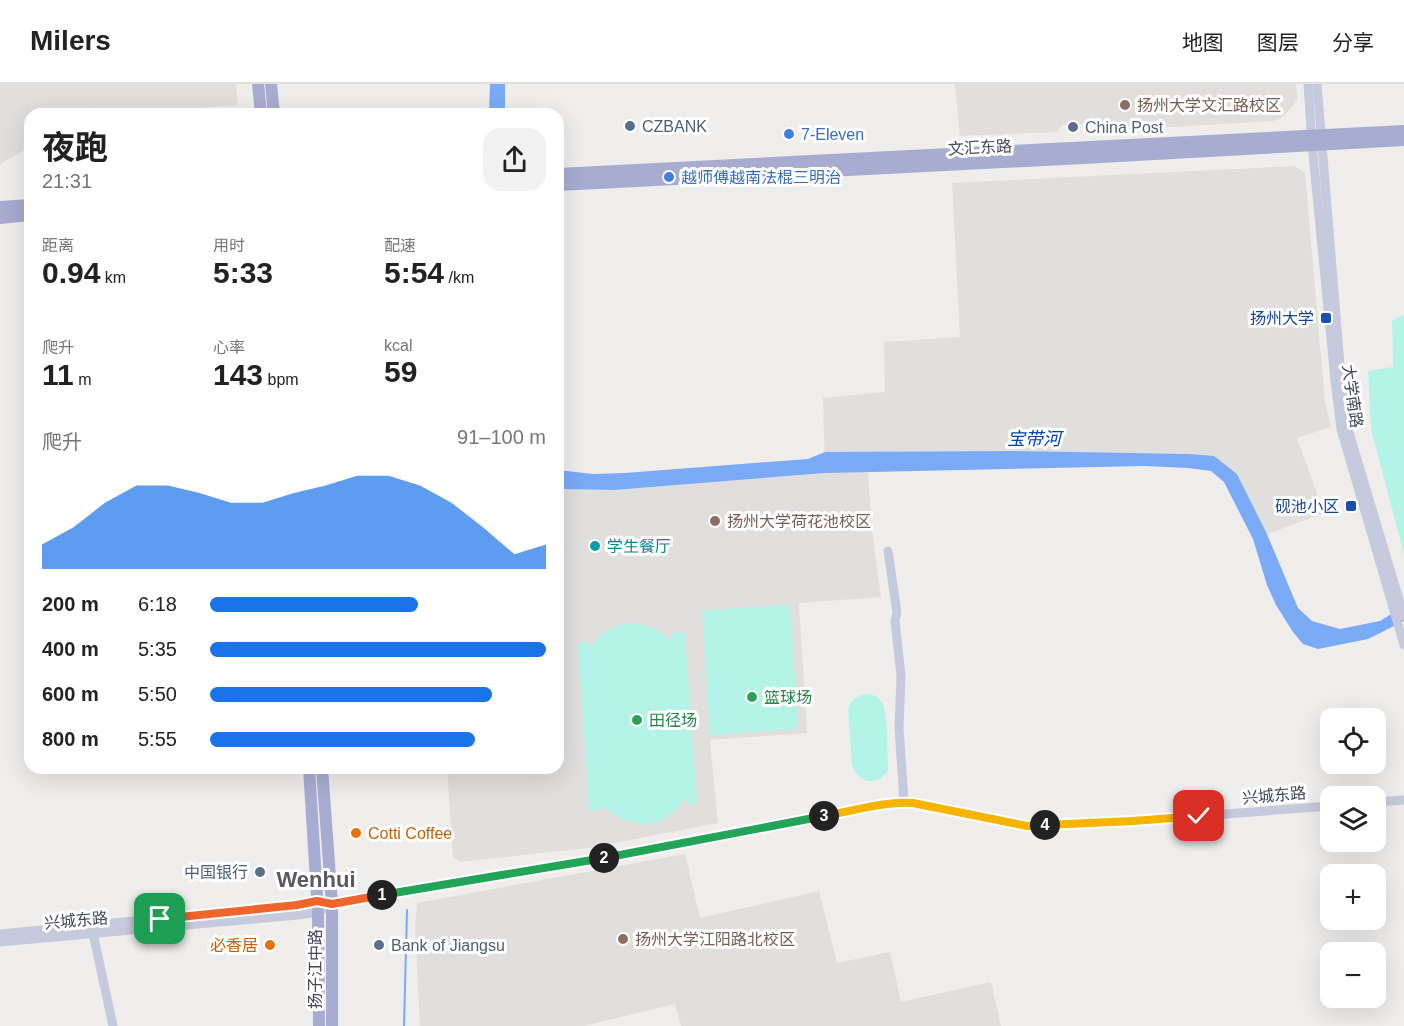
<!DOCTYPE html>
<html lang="zh">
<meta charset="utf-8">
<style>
:root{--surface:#fff;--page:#f2f2f2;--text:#222;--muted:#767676;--line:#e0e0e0;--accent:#1a73e8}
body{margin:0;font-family:Helvetica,"Noto Sans SC",sans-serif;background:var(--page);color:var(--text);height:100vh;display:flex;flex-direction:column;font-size:22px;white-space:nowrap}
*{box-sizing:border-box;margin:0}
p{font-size:20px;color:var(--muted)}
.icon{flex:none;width:33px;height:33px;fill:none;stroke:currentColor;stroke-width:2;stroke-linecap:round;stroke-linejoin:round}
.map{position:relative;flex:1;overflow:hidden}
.panel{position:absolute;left:24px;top:24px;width:540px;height:666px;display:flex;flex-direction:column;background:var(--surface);border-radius:18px;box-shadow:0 6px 24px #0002}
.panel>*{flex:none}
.buttons{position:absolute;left:1320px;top:624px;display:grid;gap:12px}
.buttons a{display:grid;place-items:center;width:66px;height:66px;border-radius:12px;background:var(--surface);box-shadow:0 6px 24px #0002;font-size:30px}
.pin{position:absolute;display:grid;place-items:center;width:51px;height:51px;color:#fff;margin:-26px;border-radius:12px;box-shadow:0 3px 9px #0006}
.km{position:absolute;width:30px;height:30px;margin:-15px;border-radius:50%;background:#222;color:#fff;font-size:16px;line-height:30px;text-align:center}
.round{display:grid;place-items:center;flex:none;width:63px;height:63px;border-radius:18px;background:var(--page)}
.headline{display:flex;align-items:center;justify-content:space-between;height:102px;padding:0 18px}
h1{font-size:33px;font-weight:700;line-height:45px}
.metrics{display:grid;grid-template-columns:repeat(3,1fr);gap:9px;height:102px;padding:6px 18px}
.metrics div{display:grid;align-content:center}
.metrics b{font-size:30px;font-weight:700}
.metrics small{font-size:16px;font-weight:400}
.metrics p{font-size:16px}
.chart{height:168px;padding:12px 18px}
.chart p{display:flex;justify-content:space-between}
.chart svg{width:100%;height:108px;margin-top:6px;fill:var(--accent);opacity:.7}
ul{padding:0 18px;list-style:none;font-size:20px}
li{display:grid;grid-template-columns:96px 72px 1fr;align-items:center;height:45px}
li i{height:15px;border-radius:8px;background:var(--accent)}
header{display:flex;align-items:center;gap:36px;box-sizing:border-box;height:84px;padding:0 30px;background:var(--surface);border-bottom:2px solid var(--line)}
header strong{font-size:28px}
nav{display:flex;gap:33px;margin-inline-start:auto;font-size:21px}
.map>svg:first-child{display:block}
.education{fill:#e1dede}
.green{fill:#b4f4e7}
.water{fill:#7baaf7}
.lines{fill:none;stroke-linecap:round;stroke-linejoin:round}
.stream{stroke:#7baaf7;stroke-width:2}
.minor{stroke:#c7c9dc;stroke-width:9}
.major{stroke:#a8acd0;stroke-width:12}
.split-1-casing{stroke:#fff;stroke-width:12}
.split-2-casing{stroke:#fff;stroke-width:12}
.split-3-casing{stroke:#fff;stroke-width:12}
.split-4-casing{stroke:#fff;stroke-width:12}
.split-5-casing{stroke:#fff;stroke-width:12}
.split-1{stroke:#f0652b;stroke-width:8}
.split-2{stroke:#22a559;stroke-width:8}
.split-3{stroke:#22a559;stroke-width:8}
.split-4{stroke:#f5b400;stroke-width:8}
.split-5{stroke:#f5b400;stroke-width:8}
.education-dot{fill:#8d6e63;stroke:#fff;stroke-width:2}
.service-dot{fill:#5c6f8a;stroke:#fff;stroke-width:2}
.shop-dot{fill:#3f7fe0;stroke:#fff;stroke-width:2}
.transit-dot{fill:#1a4fb4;stroke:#fff;stroke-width:2}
.culture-dot{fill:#0f9aa8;stroke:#fff;stroke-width:2}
.leisure-dot{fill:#2e9e5b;stroke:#fff;stroke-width:2}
.food-dot{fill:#e8710a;stroke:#fff;stroke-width:2}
.labels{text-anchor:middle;stroke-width:6;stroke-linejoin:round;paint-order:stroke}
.education-label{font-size:16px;fill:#785e54;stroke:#fff;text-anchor:start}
.service-label{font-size:16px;fill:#4e5e75;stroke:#fff;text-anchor:start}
.shop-label{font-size:16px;fill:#366cbe;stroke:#fff;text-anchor:start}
.street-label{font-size:16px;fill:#43465c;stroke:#fff}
.transit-label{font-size:16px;fill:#164399;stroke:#fff;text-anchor:end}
.culture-label{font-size:16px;fill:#0d838f;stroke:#fff;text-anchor:start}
.leisure-label{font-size:16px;fill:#27864d;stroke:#fff;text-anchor:start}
.food-label{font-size:16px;fill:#c56008;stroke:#fff;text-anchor:start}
.water-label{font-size:18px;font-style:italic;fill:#0043b2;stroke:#fff}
.district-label{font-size:22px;font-weight:bold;fill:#585962;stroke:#fff}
</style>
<header>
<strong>Milers</strong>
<nav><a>地图</a><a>图层</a><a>分享</a></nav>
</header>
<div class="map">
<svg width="1404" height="942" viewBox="0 0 1404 942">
<rect width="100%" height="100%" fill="#f0eeec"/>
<g class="education">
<polygon points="0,0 236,0 238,21 173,26 173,30 93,30 92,22 80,30 30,30 30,63 0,80"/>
<polygon points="955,0 1296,0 1297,16 1290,26 1281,34 1273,37 1122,46 1113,39 1062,41 1057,48 960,52"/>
<polygon points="1295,82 1305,89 1325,318 1331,343 1297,354 1324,429 1267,450 1237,390 1189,370 1016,367 868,368 868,389 872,446 881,513 799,519 807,649 710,656 718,739 588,764 460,778 453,773 447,684 558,684 558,405 614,406 825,389 823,314 885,308 884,258 960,253 952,99"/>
<polygon points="685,770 700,834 819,807 837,879 890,868 901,918 991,898 1001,942 681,942 675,920 583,942 420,942 415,841 417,819"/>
</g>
<g class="green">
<polygon points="1404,230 1404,470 1371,345 1368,287 1393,283 1392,237"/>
<polygon points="790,521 798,645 710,651 702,526"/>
<path d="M630 539C647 539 659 546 672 557V549L685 548 697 720H688L686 712C664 749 631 747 601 720V726L589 727 578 559 589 558 590 564C599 549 613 541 630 539Z"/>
<path d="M865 610C872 610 878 612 882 618 888 626 888 674 888 687 877 702 859 700 852 681L848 626C850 617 855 613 865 610Z"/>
</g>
<g class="water">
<polygon points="490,0 505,0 505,30 489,30"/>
<polygon points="1016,367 1189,370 1214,372 1237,390 1267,450 1298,524 1312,537 1340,545 1380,537 1404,522 1404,537 1368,555 1318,565 1303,560 1293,548 1276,521 1267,501 1253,455 1224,398 1211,387 1188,384 1144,382 825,389 614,406 558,405 558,386 593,390 625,389 808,375 825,368"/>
</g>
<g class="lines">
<polyline class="stream" points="404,942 407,826"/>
<g class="minor">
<polyline points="1308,0 1312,60 1335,296 1341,345 1404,561"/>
<polyline points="1317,0 1341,293 1348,345 1404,532"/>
<polyline points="888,467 897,529 895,537 901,592 899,643 904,718"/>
<polyline points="1376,718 1404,716"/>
<polyline points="93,849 113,942"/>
<polyline points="0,850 297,821 317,817 332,820 672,762 880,721 904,718 913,719 1027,742 1133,737 1330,722"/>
<polyline points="0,858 298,831 318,828 322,826"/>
</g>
<g class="major">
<polyline points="258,0 261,30"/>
<polyline points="271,0 274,30"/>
<polyline points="558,90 1404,47"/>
<polyline points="558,101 1083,74 1404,56"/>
<polyline points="0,123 30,121"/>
<polyline points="0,134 30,131"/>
<polyline points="309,684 318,828 319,942"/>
<polyline points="322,684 332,820 332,942"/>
</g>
</g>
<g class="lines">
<defs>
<polyline id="split-1" points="160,835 297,821 317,817 332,820 382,811"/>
<polyline id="split-2" points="382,811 604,774"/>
<polyline id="split-3" points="604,774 824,732"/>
<path id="split-4" d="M824 732C853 727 884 717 913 719L1027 742 1045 741"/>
<polyline id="split-5" points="1045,741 1133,737 1199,732"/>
</defs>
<use href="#split-1" class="split-1-casing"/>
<use href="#split-2" class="split-2-casing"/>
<use href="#split-3" class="split-3-casing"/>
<use href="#split-4" class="split-4-casing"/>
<use href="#split-5" class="split-5-casing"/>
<use href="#split-1" class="split-1"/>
<use href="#split-2" class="split-2"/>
<use href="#split-3" class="split-3"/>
<use href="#split-4" class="split-4"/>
<use href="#split-5" class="split-5"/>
</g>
<g class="education-dot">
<circle cx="1125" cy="21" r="6"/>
<circle cx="715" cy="437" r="6"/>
<circle cx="623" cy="855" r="6"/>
</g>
<g class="service-dot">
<circle cx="630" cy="42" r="6"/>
<circle cx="1073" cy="43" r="6"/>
<circle cx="260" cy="788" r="6"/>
<circle cx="379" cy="861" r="6"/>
</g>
<g class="shop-dot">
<circle cx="789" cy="50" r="6"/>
<circle cx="669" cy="93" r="6"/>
</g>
<g class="transit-dot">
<rect x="1320" y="228" width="12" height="12" rx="3"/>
<rect x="1345" y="416" width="12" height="12" rx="3"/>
</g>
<circle class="culture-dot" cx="595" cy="462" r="6"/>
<g class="leisure-dot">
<circle cx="752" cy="613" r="6"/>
<circle cx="637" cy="636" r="6"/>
</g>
<g class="food-dot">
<circle cx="356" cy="749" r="6"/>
<circle cx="270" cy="861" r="6"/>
</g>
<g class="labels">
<g class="education-label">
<text x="1137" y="27">扬州大学文汇路校区</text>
<text x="727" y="443">扬州大学荷花池校区</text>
<text x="635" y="861">扬州大学江阳路北校区</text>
</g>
<g class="service-label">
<text x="642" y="48">CZBANK</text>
<text x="1085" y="49">China Post</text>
<text x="248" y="794" text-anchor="end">中国银行</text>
<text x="391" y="867">Bank of Jiangsu</text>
</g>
<g class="shop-label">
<text x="801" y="56">7-Eleven</text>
<text x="681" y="99">越师傅越南法棍三明治</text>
</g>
<g class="street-label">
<text transform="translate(980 63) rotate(-3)" y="6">文汇东路</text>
<text transform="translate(1353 312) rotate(82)" y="6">大学南路</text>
<text transform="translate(1274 711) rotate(-5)" y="6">兴城东路</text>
<text transform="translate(76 836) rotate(-5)" y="6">兴城东路</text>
<text transform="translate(315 885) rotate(-90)" y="6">扬子江中路</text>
</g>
<g class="transit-label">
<text x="1314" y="240">扬州大学</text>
<text x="1339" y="428">砚池小区</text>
</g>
<g class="culture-label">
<text x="607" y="468">学生餐厅</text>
</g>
<g class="leisure-label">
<text x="764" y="619">篮球场</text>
<text x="649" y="642">田径场</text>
</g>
<g class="food-label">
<text x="368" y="755">Cotti Coffee</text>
<text x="258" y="867" text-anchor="end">必香居</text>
</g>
<g class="water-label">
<text x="1034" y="361">宝带河</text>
</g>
<g class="district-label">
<text x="316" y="803">Wenhui</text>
</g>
</g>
</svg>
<div class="buttons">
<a><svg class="icon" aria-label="locate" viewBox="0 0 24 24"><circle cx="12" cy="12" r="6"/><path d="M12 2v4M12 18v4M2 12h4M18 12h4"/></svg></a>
<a><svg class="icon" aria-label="layers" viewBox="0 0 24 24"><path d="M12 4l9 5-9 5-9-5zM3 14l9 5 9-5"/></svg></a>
<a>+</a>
<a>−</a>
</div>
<div class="pin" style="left:160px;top:835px;background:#1e9e55"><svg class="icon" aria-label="arrive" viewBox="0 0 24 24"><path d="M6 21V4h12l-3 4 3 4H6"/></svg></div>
<div class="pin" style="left:1199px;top:732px;background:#d93025"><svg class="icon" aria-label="check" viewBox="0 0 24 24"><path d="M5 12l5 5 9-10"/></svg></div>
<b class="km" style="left:382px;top:811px">1</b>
<b class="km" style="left:604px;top:774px">2</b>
<b class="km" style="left:824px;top:732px">3</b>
<b class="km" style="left:1045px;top:741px">4</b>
<section class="panel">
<div class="headline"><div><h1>夜跑</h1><p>21:31</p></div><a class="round"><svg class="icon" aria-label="share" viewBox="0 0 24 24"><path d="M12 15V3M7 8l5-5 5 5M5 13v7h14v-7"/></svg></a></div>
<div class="metrics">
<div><p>距离</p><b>0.94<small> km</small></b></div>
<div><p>用时</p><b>5:33</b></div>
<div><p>配速</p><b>5:54<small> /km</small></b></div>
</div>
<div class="metrics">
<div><p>爬升</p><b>11<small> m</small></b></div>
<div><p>心率</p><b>143<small> bpm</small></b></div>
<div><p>kcal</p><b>59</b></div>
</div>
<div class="chart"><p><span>爬升</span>91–100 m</p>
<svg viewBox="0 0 160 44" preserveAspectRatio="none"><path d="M0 44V34L10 27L20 17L30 10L40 10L50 13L60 17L70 17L80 13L90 10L100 6L110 6L120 10L130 17L140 27L150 38L160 34V44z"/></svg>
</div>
<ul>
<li><b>200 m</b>6:18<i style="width:62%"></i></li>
<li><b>400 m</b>5:35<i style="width:100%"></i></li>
<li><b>600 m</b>5:50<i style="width:84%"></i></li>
<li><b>800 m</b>5:55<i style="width:79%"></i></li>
</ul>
</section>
</div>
